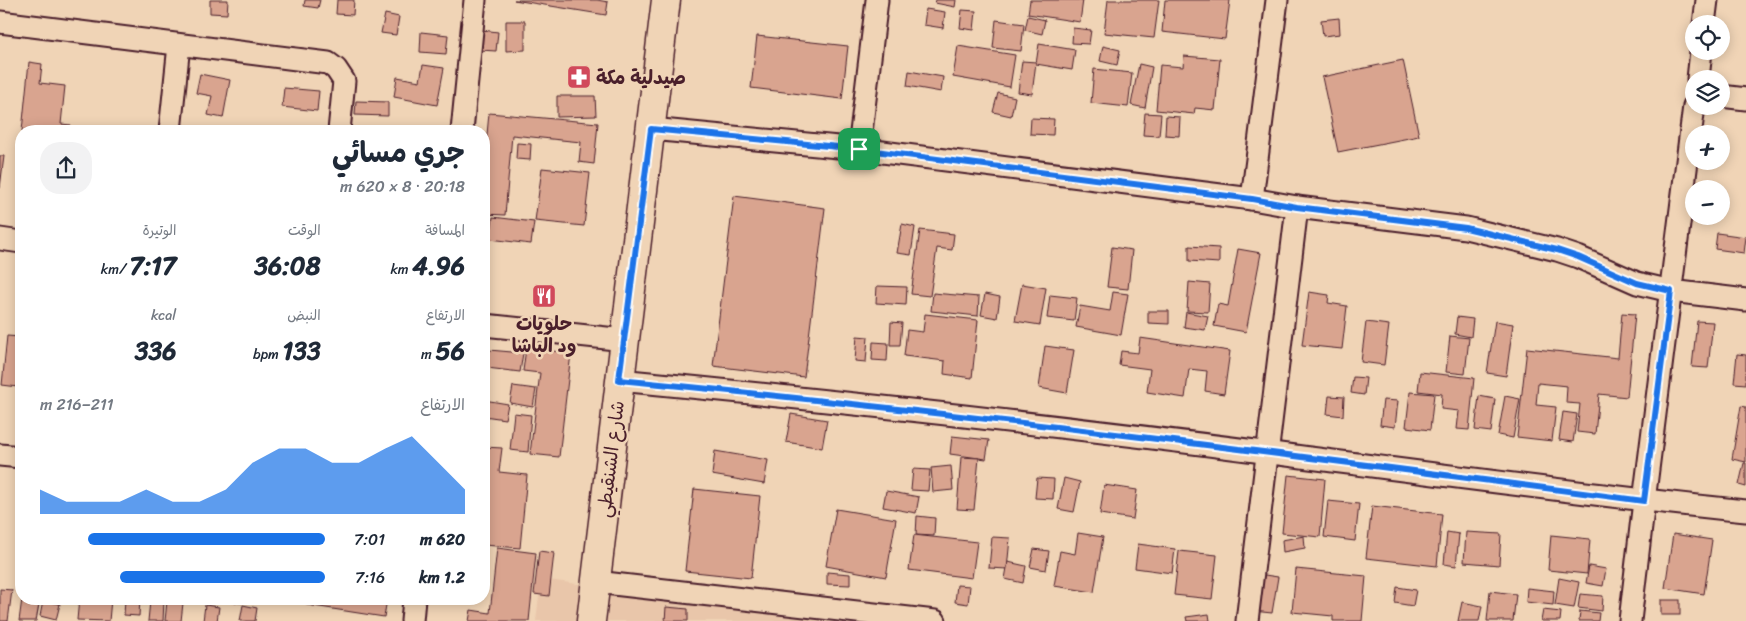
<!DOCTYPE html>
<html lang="ar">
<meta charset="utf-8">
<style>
:root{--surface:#fff;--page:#f2f2f3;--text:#1f2937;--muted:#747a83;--accent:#1a73e8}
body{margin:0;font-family:Sriracha,"Playpen Sans Arabic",sans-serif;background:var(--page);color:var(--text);direction:rtl;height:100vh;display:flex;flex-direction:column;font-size:19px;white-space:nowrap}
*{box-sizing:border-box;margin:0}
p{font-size:16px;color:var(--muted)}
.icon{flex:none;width:28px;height:28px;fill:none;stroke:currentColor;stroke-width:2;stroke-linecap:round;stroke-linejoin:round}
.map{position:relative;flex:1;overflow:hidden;direction:ltr}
.sheet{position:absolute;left:15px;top:125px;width:475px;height:480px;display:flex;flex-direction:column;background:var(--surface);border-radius:20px;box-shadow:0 2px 12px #0003;direction:rtl}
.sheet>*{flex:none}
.fabs{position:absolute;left:1685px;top:15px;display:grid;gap:10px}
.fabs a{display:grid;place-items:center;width:45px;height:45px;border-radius:50%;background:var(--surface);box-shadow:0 2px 12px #0003;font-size:25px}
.pin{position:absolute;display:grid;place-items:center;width:42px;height:42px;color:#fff;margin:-21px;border-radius:10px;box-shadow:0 2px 8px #0006}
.round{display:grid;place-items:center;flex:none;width:52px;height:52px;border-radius:20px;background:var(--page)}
.summary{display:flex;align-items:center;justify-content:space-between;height:85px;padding:0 25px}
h1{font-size:28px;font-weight:700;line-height:38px}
.stats{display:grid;grid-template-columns:repeat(3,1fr);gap:8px;height:85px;padding:5px 25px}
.stats div{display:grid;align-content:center}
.stats b{font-size:25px;font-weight:700}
.stats small{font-size:14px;font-weight:400}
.stats p{font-size:14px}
.chart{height:140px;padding:10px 25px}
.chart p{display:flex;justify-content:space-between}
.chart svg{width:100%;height:90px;margin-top:5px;fill:var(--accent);opacity:.7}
ul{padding:0 25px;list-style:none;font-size:16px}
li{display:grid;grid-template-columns:80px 60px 1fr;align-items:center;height:38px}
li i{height:12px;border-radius:6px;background:var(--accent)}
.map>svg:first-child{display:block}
.built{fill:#e9c6aa}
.building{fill:#d9a48f;stroke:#4a1f2b}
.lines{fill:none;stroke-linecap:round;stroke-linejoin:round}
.street-casing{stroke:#4a1f2b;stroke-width:25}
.secondary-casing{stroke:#4a1f2b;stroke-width:31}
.street{stroke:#f0d4b6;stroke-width:21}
.secondary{stroke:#f0d4b6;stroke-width:28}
.route-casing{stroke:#fff;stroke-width:10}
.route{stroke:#1a73e8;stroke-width:6}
.labels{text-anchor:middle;stroke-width:5;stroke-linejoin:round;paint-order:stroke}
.poi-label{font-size:19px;font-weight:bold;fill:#4a1f2b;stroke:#f0d4b6;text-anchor:start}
.street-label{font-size:19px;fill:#4a1f2b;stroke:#f0d4b6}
</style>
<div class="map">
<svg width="1746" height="621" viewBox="0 0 1746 621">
<rect width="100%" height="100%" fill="#f0d4b6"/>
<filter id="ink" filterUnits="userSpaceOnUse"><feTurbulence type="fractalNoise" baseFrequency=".02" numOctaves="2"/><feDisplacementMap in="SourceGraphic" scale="10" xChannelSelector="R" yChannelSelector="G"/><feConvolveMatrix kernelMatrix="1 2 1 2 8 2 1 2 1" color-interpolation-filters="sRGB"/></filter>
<g filter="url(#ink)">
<polygon class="built" points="541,579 850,621 536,621"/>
<g class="building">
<polygon points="210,0 228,0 227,14 210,13"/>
<polygon points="305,0 320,0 318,8 304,6"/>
<polygon points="337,0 354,0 353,15 336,14"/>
<polygon points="514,0 597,0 608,2 606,15"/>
<polygon points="936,0 956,0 955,7 935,3"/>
<polygon points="1030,0 1083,0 1080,22 1028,14"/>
<polygon points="1108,0 1159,0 1154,38 1104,33"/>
<polygon points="1165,0 1230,0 1225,39 1162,32"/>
<polygon points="926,9 945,12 943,28 924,25"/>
<polygon points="962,10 976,11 974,30 960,28"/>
<polygon points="385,14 399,17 396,35 381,33"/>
<polygon points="1028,16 1045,20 1042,34 1025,30"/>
<polygon points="1339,18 1340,34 1323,36 1321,20"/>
<polygon points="996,20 1024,24 1021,51 993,48"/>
<polygon points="506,21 525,21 525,50 506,51"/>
<polygon points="1073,28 1091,30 1089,44 1072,43"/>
<polygon points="482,30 498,32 496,51 480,50"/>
<polygon points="421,32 448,35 446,54 420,52"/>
<polygon points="757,36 848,46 842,99 751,88"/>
<polygon points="1039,44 1075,50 1072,70 1036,64"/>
<polygon points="958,46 1015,55 1010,87 953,77"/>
<polygon points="1103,46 1120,50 1117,65 1100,61"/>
<polygon points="1184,56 1220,59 1215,110 1195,108 1194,114 1156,110 1160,65 1183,67"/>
<polygon points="1403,60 1419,136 1338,152 1322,77"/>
<polygon points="1022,61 1036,62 1032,94 1018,92"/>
<polygon points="29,62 42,64 40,83 65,86 61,124 71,125 70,131 22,131"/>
<polygon points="1139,64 1152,67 1145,108 1131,105"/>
<polygon points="423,65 444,68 437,105 394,97 397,77 420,81"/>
<polygon points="1094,69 1132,73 1128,107 1091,103"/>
<polygon points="909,71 943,77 941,92 907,86"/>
<polygon points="200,74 230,80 223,118 208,115 212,96 196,93"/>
<polygon points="284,88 319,91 317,111 282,107"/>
<polygon points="998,93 1015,97 1011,116 993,112"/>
<polygon points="557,96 595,96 596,116 557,117"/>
<polygon points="356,101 388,102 388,116 355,115"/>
<polygon points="489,113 598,123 594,164 579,162 581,142 512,135 505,215 484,214 484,167"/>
<polygon points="1145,113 1161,114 1159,136 1143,135"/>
<polygon points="1166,116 1180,117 1179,136 1165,135"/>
<polygon points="1031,118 1054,119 1053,135 1030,134"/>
<polygon points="517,143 531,144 530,160 516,159"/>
<polygon points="0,156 4,156 0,188"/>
<polygon points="542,168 590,173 584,226 535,221"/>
<polygon points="734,196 825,208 804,377 713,366"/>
<polygon points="493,217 534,222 531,244 490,239"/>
<polygon points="902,224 915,227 911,255 897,253"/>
<polygon points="920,230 954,234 952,250 937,248 930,296 911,294"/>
<polygon points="1717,233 1746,237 1744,253 1715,249"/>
<polygon points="1189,246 1219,248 1219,263 1189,261"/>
<polygon points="1112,247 1132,250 1128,289 1107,287"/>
<polygon points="1238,249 1261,253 1246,332 1214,326 1218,304 1228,306"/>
<polygon points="1189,282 1210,284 1208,312 1187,311"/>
<polygon points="1022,284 1046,288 1040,325 1015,321"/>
<polygon points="877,286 907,287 906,305 876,303"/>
<polygon points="1113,292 1128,294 1121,335 1076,327 1080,306 1110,311"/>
<polygon points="1309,292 1329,295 1328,303 1347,306 1342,349 1302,345"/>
<polygon points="933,293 979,297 978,316 931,311"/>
<polygon points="985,294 1000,297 997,318 981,315"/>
<polygon points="1050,295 1077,298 1074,321 1047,318"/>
<polygon points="1148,311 1169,311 1169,324 1148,323"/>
<polygon points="1186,312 1208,316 1205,330 1184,327"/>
<polygon points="1622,313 1635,314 1627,397 1599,394 1595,434 1577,432 1580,404 1566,403 1567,386 1538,383 1536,405 1556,407 1552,441 1517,437 1527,348 1618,358"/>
<polygon points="925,314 978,320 972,378 944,374 945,361 904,356 907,330 923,332"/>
<polygon points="1457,317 1473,319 1471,337 1455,334"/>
<polygon points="1495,321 1513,324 1506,376 1487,373"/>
<polygon points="1697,321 1713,322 1708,368 1692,367"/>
<polygon points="891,322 902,323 900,345 890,345"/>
<polygon points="1366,322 1389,325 1384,365 1361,362"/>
<polygon points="7,336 21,337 21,356 18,387 2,385"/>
<polygon points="857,336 868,337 866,362 855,361"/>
<polygon points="1450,336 1469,338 1465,374 1446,372"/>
<polygon points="1140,338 1230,351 1224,394 1205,391 1207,371 1189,369 1185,398 1147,392 1150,369 1119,365 1121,351 1138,353"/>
<polygon points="873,342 888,343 887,361 872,360"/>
<polygon points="1045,346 1074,350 1067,393 1039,388"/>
<polygon points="526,348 571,353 559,457 530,454 540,373 523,371"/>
<polygon points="489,350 523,353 520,372 487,368"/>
<polygon points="1737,354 1746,355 1746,384 1734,383"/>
<polygon points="1420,372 1474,378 1469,430 1457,429 1459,411 1441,409 1442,394 1418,391"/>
<polygon points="1353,377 1366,378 1364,395 1351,393"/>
<polygon points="513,386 536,389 533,407 510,403"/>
<polygon points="1410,392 1434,394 1430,430 1406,427"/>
<polygon points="1329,396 1344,397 1343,416 1327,414"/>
<polygon points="1479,396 1495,399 1491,432 1475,430"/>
<polygon points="1505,396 1520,399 1513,438 1498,435"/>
<polygon points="484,400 508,404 505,419 484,416"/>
<polygon points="1383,400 1398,401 1395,427 1380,425"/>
<polygon points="1741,406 1746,407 1746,462 1732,459"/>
<polygon points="1563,412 1577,414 1573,442 1559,440"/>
<polygon points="514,413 531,415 528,452 510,450"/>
<polygon points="791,414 827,420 822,448 786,442"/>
<polygon points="952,436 989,440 986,459 950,454"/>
<polygon points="484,447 502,448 499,472 527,475 520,548 484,545"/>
<polygon points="715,451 768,460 764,484 712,475"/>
<polygon points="961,457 979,458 974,510 957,509"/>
<polygon points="1744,463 1746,463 1746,487 1739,485"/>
<polygon points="951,466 953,490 933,492 931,468"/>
<polygon points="913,469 930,470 928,491 911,490"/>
<polygon points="1288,475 1325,479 1320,537 1282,533"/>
<polygon points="1037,478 1054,479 1053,499 1035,498"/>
<polygon points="1064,478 1080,482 1074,512 1058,509"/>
<polygon points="1104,485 1137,490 1133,519 1100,514"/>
<polygon points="694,489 760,496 751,578 685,571"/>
<polygon points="886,491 919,497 916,513 883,507"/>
<polygon points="1328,501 1359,504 1355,541 1324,537"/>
<polygon points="1372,506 1442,514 1437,566 1366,558"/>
<polygon points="836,509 896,519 886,577 826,566"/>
<polygon points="917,516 935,518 934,536 916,535"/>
<polygon points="1447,532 1459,534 1456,566 1444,564"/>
<polygon points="1466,532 1501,534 1499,565 1464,562"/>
<polygon points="1078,533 1103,537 1094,592 1054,586 1060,551 1075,554"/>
<polygon points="1673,534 1712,540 1704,594 1665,588"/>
<polygon points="914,535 977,542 972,578 909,570"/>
<polygon points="1551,535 1590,539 1587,574 1548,570"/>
<polygon points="1304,536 1305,548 1283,552 1282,540"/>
<polygon points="992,537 1010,538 1007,569 989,568"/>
<polygon points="1138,544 1175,549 1172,573 1135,568"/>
<polygon points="497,548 536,553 529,621 469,621 471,610 490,613"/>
<polygon points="1034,549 1049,551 1046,570 1030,567"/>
<polygon points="539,551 554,553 549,596 534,594"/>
<polygon points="1179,551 1217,555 1212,599 1174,595"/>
<polygon points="1008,562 1026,566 1023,583 1005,579"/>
<polygon points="1589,566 1606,569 1603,586 1586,583"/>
<polygon points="1296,569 1366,576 1362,621 1333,621 1333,616 1292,612"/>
<polygon points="827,572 850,574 850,585 827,584"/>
<polygon points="1258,574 1278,577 1272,613 1253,611"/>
<polygon points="1559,578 1579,582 1574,608 1555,605"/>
<polygon points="957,585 970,586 968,604 955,602"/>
<polygon points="1397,587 1416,590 1413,606 1395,603"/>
<polygon points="1527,588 1554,591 1553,605 1526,602"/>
<polygon points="0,589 12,590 8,621 0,621"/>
<polygon points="1490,591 1516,594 1513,621 1487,621"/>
<polygon points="1580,594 1603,596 1602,611 1578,608"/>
<polygon points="22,599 40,599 36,621 19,621"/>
<polygon points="79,599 111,599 109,621 77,620"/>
<polygon points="125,599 140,599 139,616 124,615"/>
<polygon points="221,599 243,599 243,603 220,602"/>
<polygon points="308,599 387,599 384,617 307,605"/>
<rect x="1661" y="600" width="19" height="15"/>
<polygon points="43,601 60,604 56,620 40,616"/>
<polygon points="150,601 164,601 163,621 148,621"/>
<polygon points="167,601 183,603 181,621 165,621"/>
<polygon points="1462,602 1482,606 1479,621 1458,621"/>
<polygon points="205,605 219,607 217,621 203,621"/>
<polygon points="243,605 257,608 255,621 240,621"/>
<polygon points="666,607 688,609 688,621 665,621"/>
<polygon points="1543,610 1561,612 1560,621 1541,621"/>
<polygon points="1580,611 1599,613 1598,621 1579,621"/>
<polygon points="1209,614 1210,621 1187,621 1186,617"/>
</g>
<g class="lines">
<defs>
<g id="street">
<polyline points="0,22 328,63 336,69 344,81 339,131"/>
<polyline points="1704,24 1707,0"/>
<polyline points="1698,79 1701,51"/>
<polyline points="1721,96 1746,99"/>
<polyline points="651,129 859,149 1252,199 1297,207 1466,228 1557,250 1578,257 1637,283 1671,291 1746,300"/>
<polyline points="170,131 179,45"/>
<polyline points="462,131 475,0"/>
<polyline points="859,149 877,0"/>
<polyline points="1252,199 1277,0"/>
<polyline points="0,239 21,242"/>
<polyline points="484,325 625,340"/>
<path d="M619 380C837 401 1054 425 1271 453 1429 473 1587 495 1746 511"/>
<polyline points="0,455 21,457"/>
<polyline points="596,582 935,621"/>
<polyline points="412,621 414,599"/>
<polyline points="1247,621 1297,207"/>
<polyline points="1630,621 1644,501 1694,106"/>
</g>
<polyline id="secondary" points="591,621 666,0"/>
</defs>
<use href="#street" class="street-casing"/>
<use href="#secondary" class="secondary-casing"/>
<use href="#street" class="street"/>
<use href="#secondary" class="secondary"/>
</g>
</g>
<g class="lines" filter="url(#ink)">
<defs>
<path id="route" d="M651 129 859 149 1252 199 1297 207 1466 228 1557 250 1578 257 1637 283 1671 291 1644 501C1303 456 962 413 619 380Z"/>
</defs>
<use href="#route" class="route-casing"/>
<use href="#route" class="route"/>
</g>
<defs>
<symbol id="pharmacy-square" viewBox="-11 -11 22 22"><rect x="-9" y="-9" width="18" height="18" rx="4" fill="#d1495b" stroke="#f0d4b6"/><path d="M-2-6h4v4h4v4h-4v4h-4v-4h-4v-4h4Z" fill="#fff"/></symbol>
<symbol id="restaurant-square" viewBox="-11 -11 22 22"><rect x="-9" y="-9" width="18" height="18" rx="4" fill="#d1495b" stroke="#f0d4b6"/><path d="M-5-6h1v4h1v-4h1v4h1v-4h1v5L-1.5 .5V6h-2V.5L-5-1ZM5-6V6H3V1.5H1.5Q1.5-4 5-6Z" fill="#fff"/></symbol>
</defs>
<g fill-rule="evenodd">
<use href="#pharmacy-square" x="565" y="63" width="28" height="28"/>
<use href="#restaurant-square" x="530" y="282" width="28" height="28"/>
</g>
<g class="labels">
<g class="poi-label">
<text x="596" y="84">صيدلية مكة</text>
<text x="544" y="330" text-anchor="middle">حلويات<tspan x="544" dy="22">ود الباشا</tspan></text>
</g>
<g class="street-label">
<text transform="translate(610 459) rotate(-83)" y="7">شارع الشنقيطي</text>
</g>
</g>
</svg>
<div class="fabs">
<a><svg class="icon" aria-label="locate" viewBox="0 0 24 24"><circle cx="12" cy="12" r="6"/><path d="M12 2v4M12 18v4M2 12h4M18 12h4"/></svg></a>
<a><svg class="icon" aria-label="layers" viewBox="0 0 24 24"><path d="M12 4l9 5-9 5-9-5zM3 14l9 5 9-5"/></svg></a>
<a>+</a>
<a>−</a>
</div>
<div class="pin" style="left:859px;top:149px;background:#1e9e55"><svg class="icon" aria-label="arrive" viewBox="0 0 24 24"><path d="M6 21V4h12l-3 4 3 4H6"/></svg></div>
<section class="sheet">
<div class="summary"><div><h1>جري مسائي</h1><p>20:18 · 8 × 620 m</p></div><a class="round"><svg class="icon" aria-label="share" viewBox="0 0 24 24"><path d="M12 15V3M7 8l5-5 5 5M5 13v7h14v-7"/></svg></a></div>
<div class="stats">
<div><p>المسافة</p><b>4.96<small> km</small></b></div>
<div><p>الوقت</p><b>36:08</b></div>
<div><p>الوتيرة</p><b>7:17<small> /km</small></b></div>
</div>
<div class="stats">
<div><p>الارتفاع</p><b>56<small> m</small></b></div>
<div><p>النبض</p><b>133<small> bpm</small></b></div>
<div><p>kcal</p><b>336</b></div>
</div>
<div class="chart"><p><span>الارتفاع</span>211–216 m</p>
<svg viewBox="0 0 160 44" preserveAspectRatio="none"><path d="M0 44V32L10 38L20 38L30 38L40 32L50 38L60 38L70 32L80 19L90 12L100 12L110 19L120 19L130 12L140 6L150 19L160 32V44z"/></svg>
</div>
<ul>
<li><b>620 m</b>7:01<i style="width:83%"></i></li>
<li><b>1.2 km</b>7:16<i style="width:72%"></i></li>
</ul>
</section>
</div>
